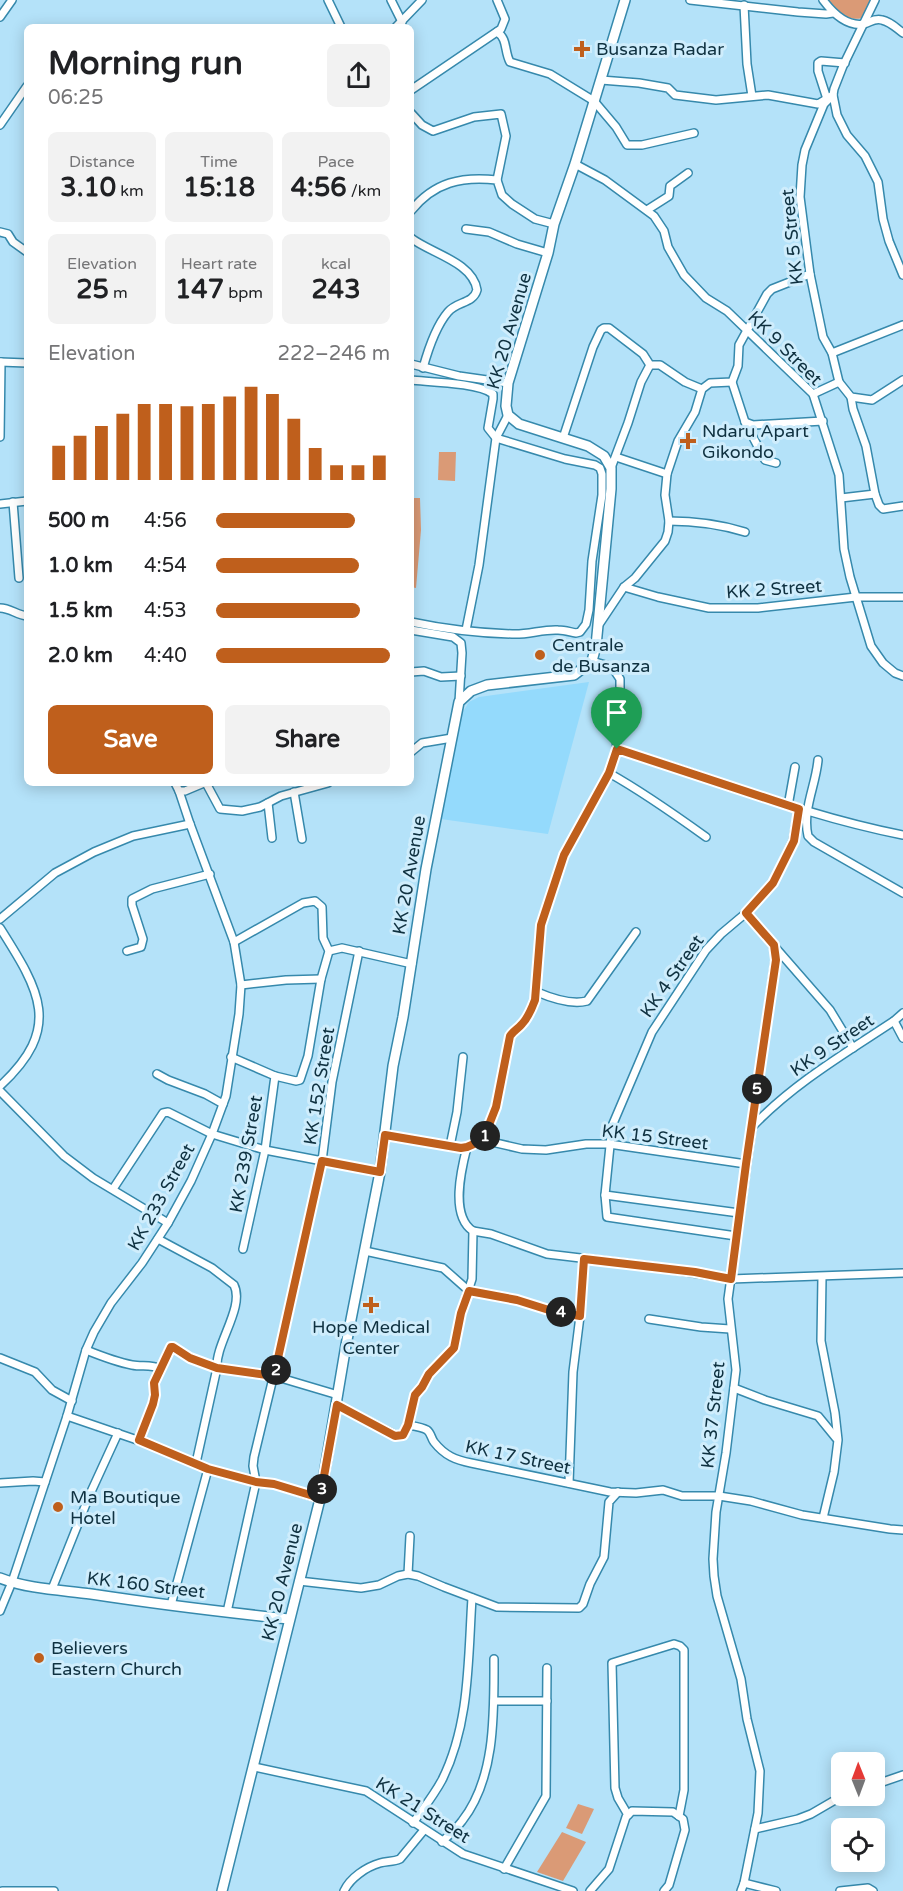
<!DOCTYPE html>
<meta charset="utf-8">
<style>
:root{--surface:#fff;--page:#f2f2f2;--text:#202124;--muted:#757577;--accent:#bf5f1c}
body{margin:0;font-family:"Varela Round",sans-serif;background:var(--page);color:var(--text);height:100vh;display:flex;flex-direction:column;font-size:22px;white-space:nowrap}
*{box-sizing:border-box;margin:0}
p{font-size:20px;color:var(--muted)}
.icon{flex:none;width:33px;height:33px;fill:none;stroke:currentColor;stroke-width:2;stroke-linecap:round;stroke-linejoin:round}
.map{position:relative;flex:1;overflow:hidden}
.drawer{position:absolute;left:24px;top:24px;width:390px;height:762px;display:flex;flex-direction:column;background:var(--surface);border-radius:9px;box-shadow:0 3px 15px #0003}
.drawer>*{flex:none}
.needle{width:39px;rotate:359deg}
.tools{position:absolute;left:831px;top:1752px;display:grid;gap:12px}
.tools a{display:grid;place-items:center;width:54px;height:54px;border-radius:9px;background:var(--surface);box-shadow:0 3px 15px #0003;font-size:30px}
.pin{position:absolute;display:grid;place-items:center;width:51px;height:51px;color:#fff;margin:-62px -26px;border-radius:50% 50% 50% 0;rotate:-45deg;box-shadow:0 0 6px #0007}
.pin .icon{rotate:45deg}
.km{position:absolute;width:30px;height:30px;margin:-15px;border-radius:50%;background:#222;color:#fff;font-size:16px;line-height:30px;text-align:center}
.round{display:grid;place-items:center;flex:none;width:63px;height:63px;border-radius:9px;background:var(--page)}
.overview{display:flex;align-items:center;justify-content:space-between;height:102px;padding:0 24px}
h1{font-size:33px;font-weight:700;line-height:45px}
.metrics{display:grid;grid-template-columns:repeat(3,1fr);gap:9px;height:102px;padding:6px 24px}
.metrics div{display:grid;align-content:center;border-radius:9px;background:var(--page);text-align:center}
.metrics b{font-size:26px;font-weight:700}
.metrics small{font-size:16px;font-weight:400}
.metrics p{font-size:16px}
.chart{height:168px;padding:12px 24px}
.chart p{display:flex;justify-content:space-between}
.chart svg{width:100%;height:108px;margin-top:6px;stroke:var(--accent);stroke-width:6}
.primary-button{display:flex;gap:12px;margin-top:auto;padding:12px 24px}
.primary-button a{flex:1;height:69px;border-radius:9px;background:var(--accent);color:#fff;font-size:24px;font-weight:700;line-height:69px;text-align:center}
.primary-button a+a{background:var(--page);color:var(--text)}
ul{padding:0 24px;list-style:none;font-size:20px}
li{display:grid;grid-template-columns:96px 72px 1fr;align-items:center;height:45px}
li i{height:15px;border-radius:8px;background:var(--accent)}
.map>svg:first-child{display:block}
.built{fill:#94dafc}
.green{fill:#da9a76}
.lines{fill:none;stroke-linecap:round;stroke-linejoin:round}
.street-casing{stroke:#3689ac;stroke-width:10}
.secondary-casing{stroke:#3689ac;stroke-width:12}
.street{stroke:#fff;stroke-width:7}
.secondary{stroke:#fff;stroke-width:9}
.route-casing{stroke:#fff;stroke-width:12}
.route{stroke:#bf5f1c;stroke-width:8}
.poi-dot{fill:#bf5f1c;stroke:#cfedfc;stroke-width:2}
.labels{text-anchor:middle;stroke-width:6;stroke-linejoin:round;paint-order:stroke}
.poi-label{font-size:18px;fill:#0f3140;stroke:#cfedfc;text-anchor:start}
.street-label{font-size:18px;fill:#0f3140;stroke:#cfedfc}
</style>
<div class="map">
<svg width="903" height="1891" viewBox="0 0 903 1891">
<rect width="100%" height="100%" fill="#b4e2f9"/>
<polygon class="built" points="589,682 548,834 441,819 461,715 469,702 479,697"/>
<g class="green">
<path d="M827 0H871L862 18C846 22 837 11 827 0Z"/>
<polygon points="439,452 456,452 455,481 438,480"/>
<polygon points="411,498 420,498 421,530 416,588 411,587"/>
<polygon points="578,1804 594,1809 582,1834 566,1828"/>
<polygon points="562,1832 586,1842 563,1881 537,1872"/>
</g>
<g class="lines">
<defs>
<g id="street">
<polyline points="328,0 341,27"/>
<polyline points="391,0 402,22"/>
<polyline points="690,0 798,12 826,14 833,13"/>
<path d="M823 0C832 12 847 27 864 24 871 22 874 18 882 20 891 22 896 28 903 33"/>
<polyline points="744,5 747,64 752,96"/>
<polyline points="0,17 12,0"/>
<polyline points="396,27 422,0"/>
<path d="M497 32C508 39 504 51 510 62L550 74 594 101 616 127 627 145H642L694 133"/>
<polyline points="601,80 639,83 668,88 675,95 716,100 768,95 818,104 833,95 837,115 847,135 865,156 878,182 883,219 889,241 903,275"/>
<polyline points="411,90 501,29 505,19 497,0"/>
<polyline points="827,99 818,71 818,63 821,61 845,63"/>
<polyline points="411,113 422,125 433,131 474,117 501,114 506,136 497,180"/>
<polyline points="0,125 27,86"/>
<polyline points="575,164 605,180 654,216 664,231 668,247 684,275 706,298 727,311 813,394 839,475 844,549 850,577 871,646 883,663 895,673 903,676"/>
<polyline points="647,210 669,196 670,186 688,173"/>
<path d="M411 211C434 182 462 176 497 180L502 195 512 204 535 219 554 224"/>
<polyline points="466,229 489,232 517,244 548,253"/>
<polyline points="0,232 8,234 13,242 27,252"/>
<path d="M411 238C430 253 473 262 477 290 473 304 457 301 448 312 436 326 428 350 423 368"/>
<polyline points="832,353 903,325"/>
<polyline points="0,362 27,363"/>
<polyline points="411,364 459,376 508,383"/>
<path d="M411 380C430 382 479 383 493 394V399L488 428 496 438 565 459 595 465 600 468 602 474V495L592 561 589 610 586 624 580 632 576 633C570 632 565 630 558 630 543 629 528 635 512 634 478 633 444 629 411 622"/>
<polyline points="732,382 745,422 753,425 823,421"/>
<polyline points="839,382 851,397 872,400 903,380"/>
<polyline points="813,394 839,382 832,353 823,337 810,274 800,197 802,165 805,150 824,104 833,95 834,89 843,66 875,0"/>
<polyline points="745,422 765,460 776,463"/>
<polyline points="0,437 1,362"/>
<polyline points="563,438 593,347 601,330 604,328 609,328 643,354 650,365 660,365 685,382 702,389"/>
<polyline points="616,457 667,474"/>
<polyline points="611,468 628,423 641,382 650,365"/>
<polyline points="875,494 879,505 883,509 903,506"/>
<polyline points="841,498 875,494 866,446 853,409 851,397"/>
<polyline points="13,502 19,578"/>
<polyline points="0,504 27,501"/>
<path d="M669 521C695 521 719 524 745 532"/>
<polyline points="624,587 658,597 709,608 758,608 856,597 903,597"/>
<path d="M0 608C10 608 17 615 27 616"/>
<polyline points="600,623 624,587 635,578 665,541 668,532 669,521 665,495 667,474 678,441 695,412 702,389 710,383 732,382 738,366 739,345 767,294 772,289 810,274"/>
<polyline points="411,630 453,637 461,643 462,653 459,702"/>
<polyline points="466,630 479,565 496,438 508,415"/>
<polyline points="411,672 424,671 441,677 461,676"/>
<path d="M617 749C713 778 805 816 903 835"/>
<polyline points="411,752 422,743 452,738"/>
<path d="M818 760C816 785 802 810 808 836L814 842 903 893"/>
<path d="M609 773C643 792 674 814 706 837"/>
<polyline points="206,783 220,809 242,811 260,807 281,796 328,783"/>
<polyline points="179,791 185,791 204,783"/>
<polyline points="294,792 302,839"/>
<polyline points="268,803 272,838"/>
<polyline points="788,806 795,767"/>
<polyline points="0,919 55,873 94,852 133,836 190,824"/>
<path d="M0 928C40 991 63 1028 0 1086"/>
<polyline points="234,942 303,903 315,901 322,907 323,938 329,951 321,979 308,1056 300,1080 296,1081 275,1076"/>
<polyline points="775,947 830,1010 853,1048"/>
<polyline points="127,951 141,947 143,939 132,905 132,899 152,889 210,874"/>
<polyline points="329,951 342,948 412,964"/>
<polyline points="241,985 286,980 321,979"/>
<path d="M537 992C551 998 571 1005 587 1001L636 932"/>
<polyline points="894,1021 903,1038"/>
<polyline points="231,1057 275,1076 265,1150 243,1249"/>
<polyline points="157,1074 168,1080 205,1094 223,1104"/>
<polyline points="0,1091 64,1156 93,1178 168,1223"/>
<path d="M752 1127C793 1084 844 1054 894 1021L903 1013"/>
<polyline points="385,1135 461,1148 467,1147 483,1140 522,1149 546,1150 586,1144 609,1144 746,1164"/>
<path d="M483 1140 496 1107 510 1036C514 1030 518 1029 522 1024 528 1018 532 1008 535 1000L541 925 564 855 609 773 617 749 614 719 620 692V679L612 667 592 661"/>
<polyline points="450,1146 457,1112 463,1057"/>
<polyline points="113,1189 163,1113 168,1112 212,1134 265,1150 380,1172"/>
<polyline points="605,1195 739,1213"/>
<polyline points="473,1231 491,1234 547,1254 656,1267 731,1279 903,1273"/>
<polyline points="736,1236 607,1217 605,1195 612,1126 652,1032 706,950 721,934 746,913 773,883 793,841 799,809"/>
<polyline points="365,1251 443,1268 469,1291 517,1300 552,1311 580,1316"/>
<polyline points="822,1277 821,1341 835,1413 838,1440 834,1472 823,1518"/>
<polyline points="649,1319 701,1327 730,1329"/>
<path d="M86 1350C101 1356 116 1362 132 1365 142 1367 151 1364 161 1369"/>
<polyline points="0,1358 35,1372 52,1390 72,1401"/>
<polyline points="734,1388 765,1400 818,1416 836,1438"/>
<path d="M337 1405 395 1435H403L408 1425C414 1426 422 1427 427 1430 431 1433 431 1438 434 1442 445 1456 456 1460 471 1463L610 1492 636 1493 663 1490 682 1496H719L751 1501 802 1515 890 1529 903 1530"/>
<polyline points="67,1416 146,1443 208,1469 256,1482 274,1484 320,1499"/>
<path d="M408 1425 415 1395 422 1387 429 1374 454 1348 461 1313 472 1279 473 1231C450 1216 461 1170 467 1147"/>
<path d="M139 1440 153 1404 155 1393 154 1383 170 1348 173 1347 190 1358 217 1368C215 1344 245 1307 234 1285L212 1268 158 1239"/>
<polyline points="196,1463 217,1368 274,1376 338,1395"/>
<polyline points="0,1483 33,1481 45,1482"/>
<polyline points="569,1483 573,1372 580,1316 584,1259"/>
<polyline points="408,1574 410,1536"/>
<polyline points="299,1581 361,1588 379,1585 398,1576 408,1574 418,1576 444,1587 497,1607 579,1608 583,1604 590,1584 604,1557 609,1502 618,1492"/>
<polyline points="52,1589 90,1494 118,1433"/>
<polyline points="171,1605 208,1469"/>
<polyline points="0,1611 12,1582 67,1416 86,1350 94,1332 111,1303 142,1263 168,1223 191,1181 212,1134 226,1096 239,1014 241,985 234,942 190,824 179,791 175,783"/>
<polyline points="227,1612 256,1482 253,1466 254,1457 286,1324 322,1161 332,1082 359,951"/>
<polyline points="494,1701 547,1701"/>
<polyline points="254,1767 366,1791 463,1854 573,1891"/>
<polyline points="874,1785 903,1775"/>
<polyline points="628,1815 618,1798 615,1788 612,1663 674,1644 680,1646 684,1650 684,1790 679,1816"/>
<path d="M413 1823C423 1809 434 1795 442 1780 470 1724 468 1659 472 1598"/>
<polyline points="755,1829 798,1819 811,1814 842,1796"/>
<path d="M442 1842C449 1835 456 1829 462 1821 496 1778 494 1712 494 1659"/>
<polyline points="504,1869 546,1796 547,1668"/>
<polyline points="744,1883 776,1891"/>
<polyline points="2,1891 54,1891"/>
<path d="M344 1891C350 1878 366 1867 380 1863 387 1861 393 1862 400 1859L424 1830"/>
<polyline points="590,1891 609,1869 626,1817 632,1811 673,1812 683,1819 685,1830 669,1885 664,1891"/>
<polyline points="741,1891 744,1883 758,1813 760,1771 747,1719 741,1679 717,1596 714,1576 713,1559 716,1512 726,1453 736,1370 728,1299 776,955 773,945 746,913"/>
<polyline points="840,1891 868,1888 873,1891"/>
</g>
<g id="secondary">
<path d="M0 1578C28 1589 61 1590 91 1594 157 1604 223 1612 289 1619"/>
<polyline points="222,1891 320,1499 346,1345 380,1172 393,1066 403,1017 426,869 459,702 471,691 487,685 574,675 592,661 596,646 611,489 611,468 604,456 588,446 519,424 508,415 506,406 508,383 548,253 554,224 575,164 625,0"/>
</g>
</defs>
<use href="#street" class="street-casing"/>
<use href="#secondary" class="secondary-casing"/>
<use href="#street" class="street"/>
<use href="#secondary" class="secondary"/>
</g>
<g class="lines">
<defs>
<path id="route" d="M617 749 799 809 794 841 773 883 746 913 774 945 776 960 746 1164 731 1279 695 1272 584 1259 580 1316 552 1311 517 1300 469 1291 461 1313 454 1348 429 1374 422 1387 415 1395 408 1425 403 1435 395 1436 337 1405 320 1498 274 1484 256 1482 208 1469 139 1440 153 1404 155 1395 154 1383 171 1347H173L190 1358 217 1368 274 1376 322 1161 380 1172 385 1135 461 1148 467 1147 483 1140 496 1107 510 1036C514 1030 518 1029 522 1024 528 1018 532 1008 535 1000L541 925 564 855 609 773Z"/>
</defs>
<use href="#route" class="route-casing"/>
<use href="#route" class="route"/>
</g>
<g class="poi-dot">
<path d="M579 40h6v6h6v6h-6v6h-6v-6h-6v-6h6z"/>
<path d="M685 432h6v6h6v6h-6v6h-6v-6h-6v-6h6z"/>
<circle cx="540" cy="655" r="6"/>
<path d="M368 1296h6v6h6v6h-6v6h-6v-6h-6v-6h6z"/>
<circle cx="58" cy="1507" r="6"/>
<circle cx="39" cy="1658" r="6"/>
</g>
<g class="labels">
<g class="poi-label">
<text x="596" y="55">Busanza Radar</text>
<text x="702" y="437">Ndaru Apart<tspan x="702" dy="21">Gikondo</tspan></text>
<text x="552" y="651">Centrale<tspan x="552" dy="21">de Busanza</tspan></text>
<text x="371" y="1333" text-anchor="middle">Hope Medical<tspan x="371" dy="21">Center</tspan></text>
<text x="70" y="1503">Ma Boutique<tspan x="70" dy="21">Hotel</tspan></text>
<text x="51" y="1654">Believers<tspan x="51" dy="21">Eastern Church</tspan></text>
</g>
<g class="street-label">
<text transform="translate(792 237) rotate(-96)" y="6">KK 5 Street</text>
<text transform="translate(509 331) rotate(-74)" y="6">KK 20 Avenue</text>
<text transform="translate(785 348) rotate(45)" y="6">KK 9 Street</text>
<text transform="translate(774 589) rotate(-4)" y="6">KK 2 Street</text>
<text transform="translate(409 875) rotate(-80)" y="6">KK 20 Avenue</text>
<text transform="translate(672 976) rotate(-55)" y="6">KK 4 Street</text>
<text transform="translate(832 1045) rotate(-34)" y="6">KK 9 Street</text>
<text transform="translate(319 1086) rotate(-81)" y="6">KK 152 Street</text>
<text transform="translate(655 1137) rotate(7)" y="6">KK 15 Street</text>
<text transform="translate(246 1154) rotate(-80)" y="6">KK 239 Street</text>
<text transform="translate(161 1197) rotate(-61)" y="6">KK 233 Street</text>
<text transform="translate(713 1415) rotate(-84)" y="6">KK 37 Street</text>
<text transform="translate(518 1457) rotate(12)" y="6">KK 17 Street</text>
<text transform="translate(282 1582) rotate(-76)" y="6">KK 20 Avenue</text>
<text transform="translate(146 1585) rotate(7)" y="6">KK 160 Street</text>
<text transform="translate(423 1810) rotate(32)" y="6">KK 21 Street</text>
</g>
</g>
</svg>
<div class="tools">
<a><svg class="needle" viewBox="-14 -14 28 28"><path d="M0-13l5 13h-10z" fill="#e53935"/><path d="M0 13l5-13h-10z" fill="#757577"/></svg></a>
<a><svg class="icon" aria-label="locate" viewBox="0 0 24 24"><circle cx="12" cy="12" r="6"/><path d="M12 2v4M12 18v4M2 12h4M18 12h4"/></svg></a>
</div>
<div class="pin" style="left:617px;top:749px;background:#1e9e55"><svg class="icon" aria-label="arrive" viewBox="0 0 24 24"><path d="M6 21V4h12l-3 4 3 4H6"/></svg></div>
<b class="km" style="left:485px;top:1136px">1</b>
<b class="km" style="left:276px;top:1370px">2</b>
<b class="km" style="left:322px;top:1489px">3</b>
<b class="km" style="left:561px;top:1312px">4</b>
<b class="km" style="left:757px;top:1089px">5</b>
<section class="drawer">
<div class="overview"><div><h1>Morning run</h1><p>06:25</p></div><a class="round"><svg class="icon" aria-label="share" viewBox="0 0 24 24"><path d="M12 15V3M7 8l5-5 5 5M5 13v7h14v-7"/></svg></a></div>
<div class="metrics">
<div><p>Distance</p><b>3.10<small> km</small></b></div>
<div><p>Time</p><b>15:18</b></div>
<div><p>Pace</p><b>4:56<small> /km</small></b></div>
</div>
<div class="metrics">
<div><p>Elevation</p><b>25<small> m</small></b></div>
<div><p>Heart rate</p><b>147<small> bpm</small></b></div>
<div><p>kcal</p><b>243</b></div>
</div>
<div class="chart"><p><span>Elevation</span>222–246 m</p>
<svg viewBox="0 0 160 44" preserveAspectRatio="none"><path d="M5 44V30M15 44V26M25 44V22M35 44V17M45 44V13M55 44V13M65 44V14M75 44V13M85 44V10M95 44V6M105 44V9M115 44V19M125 44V31M135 44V38M145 44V38M155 44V34"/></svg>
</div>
<ul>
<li><b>500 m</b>4:56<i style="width:80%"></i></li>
<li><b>1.0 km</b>4:54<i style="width:82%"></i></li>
<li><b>1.5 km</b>4:53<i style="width:83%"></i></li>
<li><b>2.0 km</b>4:40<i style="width:100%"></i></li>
</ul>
<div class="primary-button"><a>Save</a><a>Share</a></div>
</section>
</div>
